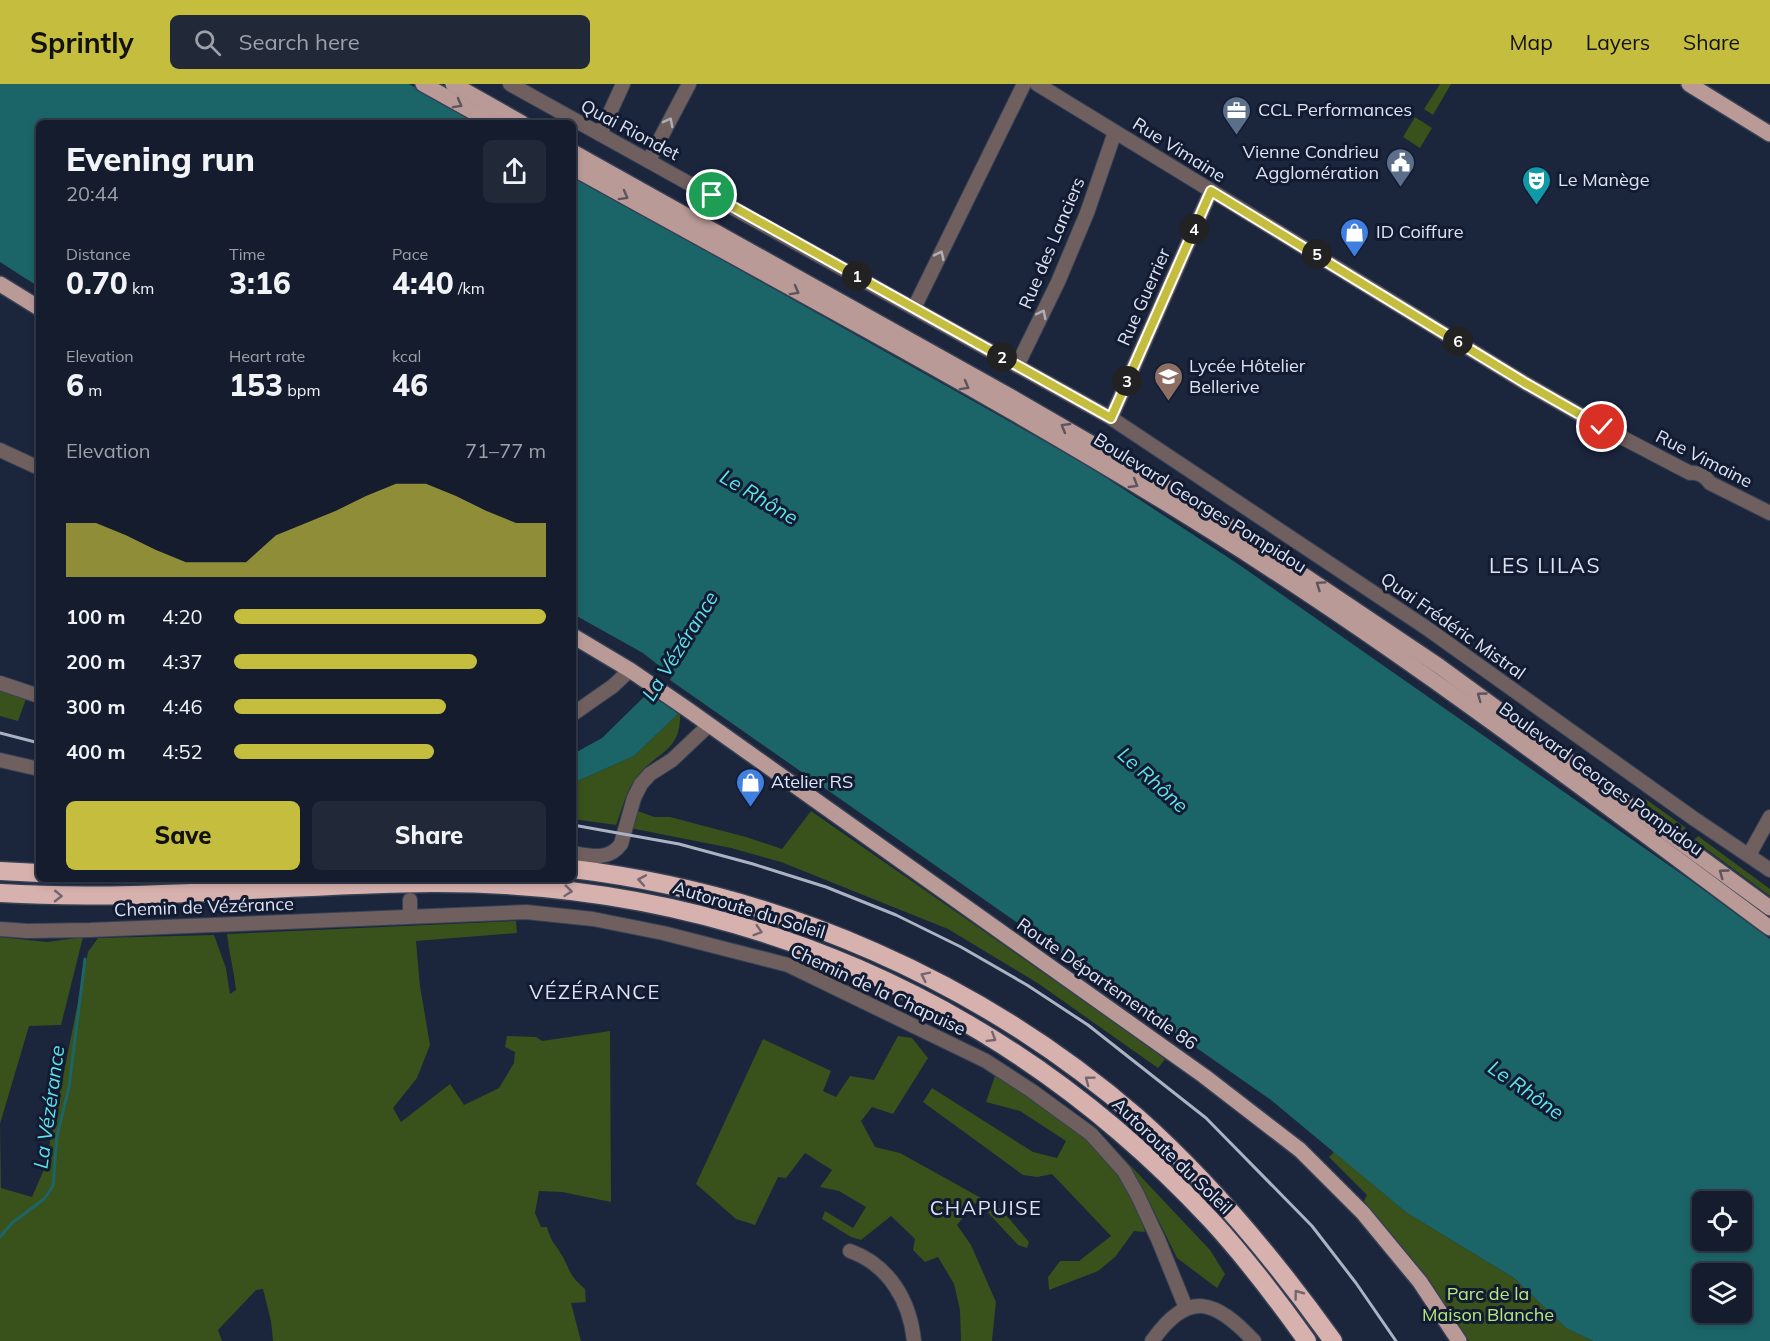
<!DOCTYPE html>
<meta charset="utf-8">
<style>
:root{--surface:#141c2d;--page:#212939;--text:#f1f3f6;--muted:#9da1aa;--line:#333a49;--accent:#c4bd3e}
body{margin:0;font-family:Mulish,sans-serif;background:var(--page);color:var(--text);height:100vh;display:flex;flex-direction:column;font-size:22px;white-space:nowrap}
*{box-sizing:border-box;margin:0}
p{font-size:20px;color:var(--muted)}
.icon{flex:none;width:33px;height:33px;fill:none;stroke:currentColor;stroke-width:2;stroke-linecap:round;stroke-linejoin:round}
.map{position:relative;flex:1;overflow:hidden}
.sheet{position:absolute;left:36px;top:36px;width:540px;height:762px;display:flex;flex-direction:column;background:var(--surface);border-radius:9px;box-shadow:0 3px 9px #0003,0 0 0 2px var(--line)}
.sheet>*{flex:none}
.buttons{position:absolute;left:1692px;top:1107px;display:grid;gap:12px}
.buttons a{display:grid;place-items:center;width:60px;height:60px;border-radius:9px;background:var(--surface);box-shadow:0 3px 9px #0003,0 0 0 2px var(--line);font-size:30px}
.pin{position:absolute;display:grid;place-items:center;width:51px;height:51px;color:#fff;margin:-26px;border:3px solid #fff;border-radius:50%;box-shadow:0 2px 6px #0007}
.km{position:absolute;width:30px;height:30px;margin:-15px;border-radius:50%;background:#222;color:#fff;font-size:16px;line-height:30px;text-align:center}
.round{display:grid;place-items:center;flex:none;width:63px;height:63px;border-radius:9px;background:var(--page)}
.summary{display:flex;align-items:center;justify-content:space-between;height:102px;padding:0 30px}
h1{font-size:33px;font-weight:800;line-height:45px}
.figures{display:grid;grid-template-columns:repeat(3,1fr);gap:9px;height:102px;padding:6px 30px}
.figures div{display:grid;align-content:center}
.figures b{font-size:30px;font-weight:800}
.figures small{font-size:16px;font-weight:400}
.figures p{font-size:16px}
.chart{height:168px;padding:12px 30px}
.chart p{display:flex;justify-content:space-between}
.chart svg{width:100%;height:108px;margin-top:6px;fill:var(--accent);opacity:.7}
.primary-button{display:flex;gap:12px;margin-top:auto;padding:12px 30px}
.primary-button a{flex:1;height:69px;border-radius:9px;background:var(--accent);color:#111;font-size:24px;font-weight:800;line-height:69px;text-align:center}
.primary-button a+a{background:var(--page);color:var(--text)}
ul{padding:0 30px;list-style:none;font-size:20px}
li{display:grid;grid-template-columns:96px 72px 1fr;align-items:center;height:45px}
li i{height:15px;border-radius:8px;background:var(--accent)}
header{display:flex;align-items:center;gap:36px;box-sizing:border-box;height:84px;padding:0 30px;background:var(--accent);color:#111}
header strong{font-size:28px}
nav{display:flex;gap:33px;margin-inline-start:auto;font-size:21px}
.search{width:420px;height:54px;background:var(--page);display:flex;align-items:center;gap:15px;box-sizing:border-box;padding:0 21px;border-radius:9px;color:var(--muted);font-size:22px}
.map>svg:first-child{display:block}
.green{fill:#39511b}
.water{fill:#1b6568;fill-rule:evenodd}
.lines{fill:none;stroke-linecap:round;stroke-linejoin:round}
.stream{stroke:#1b6568;stroke-width:3}
.minor-casing{stroke:#364055;stroke-width:16}
.major-casing{stroke:#364055;stroke-width:18}
.highway-casing{stroke:#364055;stroke-width:21}
.minor{stroke:#6f605f;stroke-width:14}
.major{stroke:#b99a97;stroke-width:15}
.highway{stroke:#d7b1ae;stroke-width:18}
.rail{stroke:#aab2c3;stroke-width:3}
.oneway{stroke:#5d545f}
.oneway2{stroke:#b0afb7}
.oneway3{stroke:#746670}
.route-casing{stroke:#fff;stroke-width:12}
.route{stroke:#c4bd3e;stroke-width:8}
.labels{text-anchor:middle;stroke-width:6;stroke-linejoin:round;paint-order:stroke}
.poi-label{font-size:18px;fill:#dce3f2;stroke:#121b31;text-anchor:start}
.street-label{font-size:18px;fill:#dce3f2;stroke:#121b31}
.park-label{font-size:18px;fill:#b6e97f;stroke:#121b31}
.water-label{font-size:20px;font-style:italic;fill:#5ee5ec;stroke:#121b31}
.neighbourhood-label{font-size:20px;letter-spacing:1.5px;fill:#dce3f2;stroke:#121b31}
.quarter-label{font-size:21px;letter-spacing:1.5px;fill:#dce3f2;stroke:#121b31}
</style>
<header>
<strong>Sprintly</strong>
<div class="search"><svg class="icon" aria-label="search" viewBox="0 0 24 24"><circle cx="10" cy="10" r="6"/><path d="M15 15l6 6"/></svg>Search here</div>
<nav><a>Map</a><a>Layers</a><a>Share</a></nav>
</header>
<div class="map">
<svg width="1770" height="1257" viewBox="0 0 1770 1257">
<rect width="100%" height="100%" fill="#1b253c"/>
<g class="green">
<polygon points="1440,0 1451,0 1433,31 1424,25"/>
<polygon points="1415,33 1432,44 1420,64 1403,53"/>
<polygon points="0,606 27,612 18,637 0,632"/>
<path d="M680 628C682 669 656 667 636 694 626 707 622 726 616 741L573 735V699L634 672Z"/>
<polygon points="1640,711 1686,744 1683,747 1638,715"/>
<polygon points="635,726 654,733 670,733 746,753 782,765 811,727 1166,974 1158,984 1039,900 948,845 781,778 731,764 630,744"/>
<polygon points="1698,752 1770,805 1770,812 1694,756"/>
<path d="M516 837 517 849 416 857 420 902 430 961 417 994 393 1024 401 1038 450 1000 464 1021 499 1004 514 979 515 968 505 963 507 952 536 953 542 957 610 947 611 1118 562 1108 539 1107 535 1129 541 1143H547C551 1159 556 1160 563 1173 571 1189 570 1192 585 1205L586 1218 571 1219 581 1257H273L271 1237 263 1205 256 1206 218 1246 222 1257H0V853L47 858 83 853 61 941 29 942 0 1040 1 1104 32 1113 45 1083 88 868 98 854 214 851 226 884 230 910 236 906C234 887 229 869 227 850Z"/>
<polygon points="898,952 912,954 928,974 893,1030 872,1023 861,1037 875,1063 900,1069 1001,1125 1029,1158 1027,1164 1018,1161 978,1118 974,1120 957,1141 971,1161 996,1218 992,1257 961,1257 960,1226 954,1200 938,1173 925,1178 913,1166 915,1155 891,1132 861,1156 851,1153 822,1135 825,1127 853,1144 866,1123 839,1107 820,1103 832,1086 805,1069 786,1094 778,1093 755,1141 736,1135 696,1100 763,955 831,987 823,1007 836,1013 850,992 874,996"/>
<polygon points="995,992 1043,1021 1085,1053 1112,1082 1135,1115 1145,1148 1134,1147 1115,1173 1098,1187 1049,1206 1048,1193 1060,1177 1079,1177 1111,1152 1052,1090 1037,1093 1023,1091 923,1018 932,1004 1033,1068 1057,1074 1066,1057 1020,1027 986,1018"/>
<polygon points="1112,1062 1210,1166 1225,1190 1217,1204 1177,1174 1141,1101"/>
<polygon points="1334,1068 1407,1129 1514,1194 1566,1244 1593,1257 1469,1257 1417,1182 1364,1117 1367,1111 1329,1073"/>
</g>
<g class="water">
<polygon points="0,0 409,0 479,39 39,39 39,203 0,178"/>
<path d="M573 92 1085 380 1238 480 1690 796 1770 855V1257H1593L1566 1244 1514 1194 1407 1129 1271 1016 670 596 672 592 643 569 573 530ZM1702 1118H1742V1156H1702ZM1702 1190H1742V1228H1702Z"/>
<polygon points="649,608 680,628 634,672 573,699 573,670 602,654"/>
</g>
<g class="lines">
<polyline class="stream" points="0,1153 12,1139 44,1115 53,1102 57,1052 69,1003 85,875"/>
<defs>
<g id="minor">
<polyline points="510,0 1111,334 1425,543 1693,734 1770,786"/>
<path d="M1037 0 1525 299 1602 343 1690 389C1699 388 1705 392 1710 399L1770 429"/>
<polyline points="600,50 623,0"/>
<polyline points="649,76 689,0"/>
<polyline points="914,224 1024,0"/>
<polyline points="1017,282 1058,198 1087,129 1115,48"/>
<polyline points="1111,334 1211,107"/>
<polyline points="0,366 39,384"/>
<polyline points="0,599 39,612"/>
<polyline points="573,630 613,602 630,586"/>
<polyline points="0,676 39,685"/>
<path d="M573 769C591 772 609 777 621 760L634 714 641 700 650 690 672 676 709 641"/>
<polyline points="1749,771 1770,733"/>
<polyline points="410,816 410,831"/>
<polyline points="0,845 27,847 90,846 526,828 593,835 663,849 788,881 986,977 1032,1007 1091,1050 1124,1087 1137,1110 1158,1155 1186,1224"/>
<path d="M850 1167C889 1181 910 1217 914 1257"/>
<path d="M1152 1257C1189 1205 1215 1216 1254 1257"/>
</g>
<g id="major">
<polyline points="423,0 493,39"/>
<polyline points="453,0 522,39"/>
<polyline points="1689,0 1770,50"/>
<polyline points="573,68 1015,315 1148,392 1241,449 1439,582 1770,824"/>
<path d="M573 84C787 203 1004 317 1212 448 1405 569 1587 708 1770 844"/>
<polyline points="0,200 39,224"/>
<polyline points="573,552 630,586 687,625 1204,992 1300,1066 1363,1129 1420,1198 1459,1257"/>
</g>
<g id="highway">
<path d="M573 785C780 810 980 897 1138 1034 1212 1100 1275 1176 1333 1257"/>
<polyline points="0,787 39,789"/>
<path d="M0 809C145 818 288 800 433 799 734 798 1007 916 1211 1136 1246 1174 1277 1215 1307 1257"/>
</g>
</defs>
<use href="#minor" class="minor-casing"/>
<use href="#major" class="major-casing"/>
<use href="#highway" class="highway-casing"/>
<use href="#minor" class="minor"/>
<use href="#major" class="major"/>
<use href="#highway" class="highway"/>
<g class="rail">
<polyline points="0,649 39,659"/>
<polyline points="573,741 679,760 753,780 826,803 896,831 961,863 1027,901 1088,941 1206,1034 1312,1142 1356,1199 1396,1257"/>
</g>
</g>
<defs><path id="oneway-chevron" d="M-2-3.5L2.5 0L-2 3.5" fill="none" stroke-width="1.6" stroke-linecap="round" stroke-linejoin="round" transform="scale(1.5)"/></defs>
<g class="oneway">
<use href="#oneway-chevron" transform="translate(458 20) rotate(29)"/>
<use href="#oneway-chevron" transform="translate(624 112) rotate(29)"/>
<use href="#oneway-chevron" transform="translate(795 207) rotate(29)"/>
<use href="#oneway-chevron" transform="translate(965 302) rotate(29)"/>
<use href="#oneway-chevron" transform="translate(1065 343) rotate(-150)"/>
<use href="#oneway-chevron" transform="translate(1134 400) rotate(31)"/>
<use href="#oneway-chevron" transform="translate(1320 501) rotate(-146)"/>
<use href="#oneway-chevron" transform="translate(1481 612) rotate(-144)"/>
<use href="#oneway-chevron" transform="translate(1723 789) rotate(-144)"/>
</g>
<g class="oneway2">
<use href="#oneway-chevron" transform="translate(669 38) rotate(-62)"/>
<use href="#oneway-chevron" transform="translate(940 171) rotate(-64)"/>
<use href="#oneway-chevron" transform="translate(1042 230) rotate(-63)"/>
</g>
<g class="oneway3">
<use href="#oneway-chevron" transform="translate(642 796) rotate(-170)"/>
<use href="#oneway-chevron" transform="translate(568 807) rotate(6)"/>
<use href="#oneway-chevron" transform="translate(58 812) rotate(1)"/>
<use href="#oneway-chevron" transform="translate(758 847) rotate(17)"/>
<use href="#oneway-chevron" transform="translate(925 892) rotate(-154)"/>
<use href="#oneway-chevron" transform="translate(992 954) rotate(32)"/>
<use href="#oneway-chevron" transform="translate(1089 996) rotate(-143)"/>
<use href="#oneway-chevron" transform="translate(1298 1210) rotate(-127)"/>
</g>
<g class="lines">
<defs>
<polyline id="route" points="712,111 1111,334 1211,107 1525,299 1602,343"/>
</defs>
<use href="#route" class="route-casing"/>
<use href="#route" class="route"/>
</g>
<defs>
<symbol id="office-pin" viewBox="-11 -11 22 30"><path d="M0 17L-7.5 6A9.5 9.5 0 1 1 7.5 6Z" fill="#5c6f8a" stroke="#121b31"/><path d="M-6-3h4V-5.5h4V-3h4V5H-6ZM-1-4.5V-3h2v-1.5ZM-6 0V1H6V0Z" fill="#fff"/></symbol>
<symbol id="civic-pin" viewBox="-11 -11 22 30"><path d="M0 17L-7.5 6A9.5 9.5 0 1 1 7.5 6Z" fill="#5c6f8a" stroke="#121b31"/><path d="M-.6-6.5H3V-4.5H.6V-3L4-1V1h2V6H-6V1h2V-1L-.6-3ZM-1.2 2.5V6h2.4V2.5Z" fill="#fff"/></symbol>
<symbol id="theatre-pin" viewBox="-11 -11 22 30"><path d="M0 17L-7.5 6A9.5 9.5 0 1 1 7.5 6Z" fill="#0f9aa8" stroke="#121b31"/><path d="M-5-5.5Q0-4 5-5.5V0Q5 5 0 6Q-5 5-5 0ZM-3.3-2.5H-1v1.5H-3.3ZM1-2.5H3.3v1.5H1ZM-2.8 1Q0 5.5 2.8 1Z" fill="#fff"/></symbol>
<symbol id="shop-pin" viewBox="-11 -11 22 30"><path d="M0 17L-7.5 6A9.5 9.5 0 1 1 7.5 6Z" fill="#3f7fe0" stroke="#121b31"/><path d="M-5-2.5h2.3a2.7 3.5 0 0 1 5.4 0H5L5.5 6h-11ZM-1.5-2.5h3a1.5 2.3 0 0 0-3 0Z" fill="#fff"/></symbol>
<symbol id="school-pin" viewBox="-11 -11 22 30"><path d="M0 17L-7.5 6A9.5 9.5 0 1 1 7.5 6Z" fill="#8d6e63" stroke="#121b31"/><path d="M0-5L7-2L0 1L-7-2ZM-4 1L0 2.5L4 1V4Q0 6-4 4Z" fill="#fff"/></symbol>
</defs>
<g fill-rule="evenodd">
<use href="#office-pin" x="1220" y="10" width="33" height="45"/>
<use href="#civic-pin" x="1384" y="62" width="33" height="45"/>
<use href="#theatre-pin" x="1520" y="80" width="33" height="45"/>
<use href="#shop-pin" x="1338" y="132" width="33" height="45"/>
<use href="#school-pin" x="1152" y="276" width="33" height="45"/>
<use href="#shop-pin" x="734" y="682" width="33" height="45"/>
</g>
<g class="labels">
<g class="poi-label">
<text x="1258" y="32">CCL Performances</text>
<text x="1379" y="74" text-anchor="end">Vienne Condrieu<tspan x="1379" dy="21">Agglomération</tspan></text>
<text x="1558" y="102">Le Manège</text>
<text x="1376" y="154">ID Coiffure</text>
<text x="1189" y="288">Lycée Hôtelier<tspan x="1189" dy="21">Bellerive</tspan></text>
<text x="771" y="704">Atelier RS</text>
</g>
<g class="street-label">
<text transform="translate(630 46) rotate(28)" y="6">Quai Riondet</text>
<text transform="translate(1179 66) rotate(32)" y="6">Rue Vimaine</text>
<text transform="translate(1052 159) rotate(-67)" y="6">Rue des Lanciers</text>
<text transform="translate(1144 213) rotate(-66)" y="6">Rue Guerrier</text>
<text transform="translate(1704 375) rotate(27)" y="6">Rue Vimaine</text>
<text transform="translate(1200 419) rotate(32)" y="6">Boulevard Georges Pompidou</text>
<text transform="translate(1453 542) rotate(35)" y="6">Quai Frédéric Mistral</text>
<text transform="translate(1601 695) rotate(36)" y="6">Boulevard Georges Pompidou</text>
<text transform="translate(204 823) rotate(-2)" y="6">Chemin de Vézérance</text>
<text transform="translate(749 826) rotate(17)" y="6">Autoroute du Soleil</text>
<text transform="translate(1107 900) rotate(35)" y="6">Route Départementale 86</text>
<text transform="translate(878 906) rotate(25)" y="6">Chemin de la Chapuise</text>
<text transform="translate(1172 1072) rotate(44)" y="6">Autoroute du Soleil</text>
</g>
<g class="park-label">
<text x="1488" y="1216">Parc de la<tspan x="1488" dy="21">Maison Blanche</tspan></text>
</g>
<g class="water-label">
<text transform="translate(759 413) rotate(31)" y="7">Le Rhône</text>
<text transform="translate(680 562) rotate(-58)" y="7">La Vézérance</text>
<text transform="translate(1153 696) rotate(42)" y="7">Le Rhône</text>
<text transform="translate(1526 1006) rotate(35)" y="7">Le Rhône</text>
<text transform="translate(49 1023) rotate(-82)" y="7">La Vézérance</text>
</g>
<g class="neighbourhood-label">
<text x="595" y="915">VÉZÉRANCE</text>
<text x="986" y="1131">CHAPUISE</text>
</g>
<g class="quarter-label">
<text x="1545" y="489">LES LILAS</text>
</g>
</g>
</svg>
<div class="buttons">
<a><svg class="icon" aria-label="locate" viewBox="0 0 24 24"><circle cx="12" cy="12" r="6"/><path d="M12 2v4M12 18v4M2 12h4M18 12h4"/></svg></a>
<a><svg class="icon" aria-label="layers" viewBox="0 0 24 24"><path d="M12 4l9 5-9 5-9-5zM3 14l9 5 9-5"/></svg></a>
</div>
<div class="pin" style="left:712px;top:111px;background:#1e9e55"><svg class="icon" aria-label="arrive" viewBox="0 0 24 24"><path d="M6 21V4h12l-3 4 3 4H6"/></svg></div>
<div class="pin" style="left:1602px;top:343px;background:#d93025"><svg class="icon" aria-label="check" viewBox="0 0 24 24"><path d="M5 12l5 5 9-10"/></svg></div>
<b class="km" style="left:857px;top:192px">1</b>
<b class="km" style="left:1002px;top:273px">2</b>
<b class="km" style="left:1127px;top:297px">3</b>
<b class="km" style="left:1194px;top:145px">4</b>
<b class="km" style="left:1317px;top:170px">5</b>
<b class="km" style="left:1458px;top:257px">6</b>
<section class="sheet">
<div class="summary"><div><h1>Evening run</h1><p>20:44</p></div><a class="round"><svg class="icon" aria-label="share" viewBox="0 0 24 24"><path d="M12 15V3M7 8l5-5 5 5M5 13v7h14v-7"/></svg></a></div>
<div class="figures">
<div><p>Distance</p><b>0.70<small> km</small></b></div>
<div><p>Time</p><b>3:16</b></div>
<div><p>Pace</p><b>4:40<small> /km</small></b></div>
</div>
<div class="figures">
<div><p>Elevation</p><b>6<small> m</small></b></div>
<div><p>Heart rate</p><b>153<small> bpm</small></b></div>
<div><p>kcal</p><b>46</b></div>
</div>
<div class="chart"><p><span>Elevation</span>71–77 m</p>
<svg viewBox="0 0 160 44" preserveAspectRatio="none"><path d="M0 44V22L10 22L20 27L30 33L40 38L50 38L60 38L70 27L80 22L90 17L100 11L110 6L120 6L130 11L140 17L150 22L160 22V44z"/></svg>
</div>
<ul>
<li><b>100 m</b>4:20<i style="width:100%"></i></li>
<li><b>200 m</b>4:37<i style="width:78%"></i></li>
<li><b>300 m</b>4:46<i style="width:68%"></i></li>
<li><b>400 m</b>4:52<i style="width:64%"></i></li>
</ul>
<div class="primary-button"><a>Save</a><a>Share</a></div>
</section>
</div>
